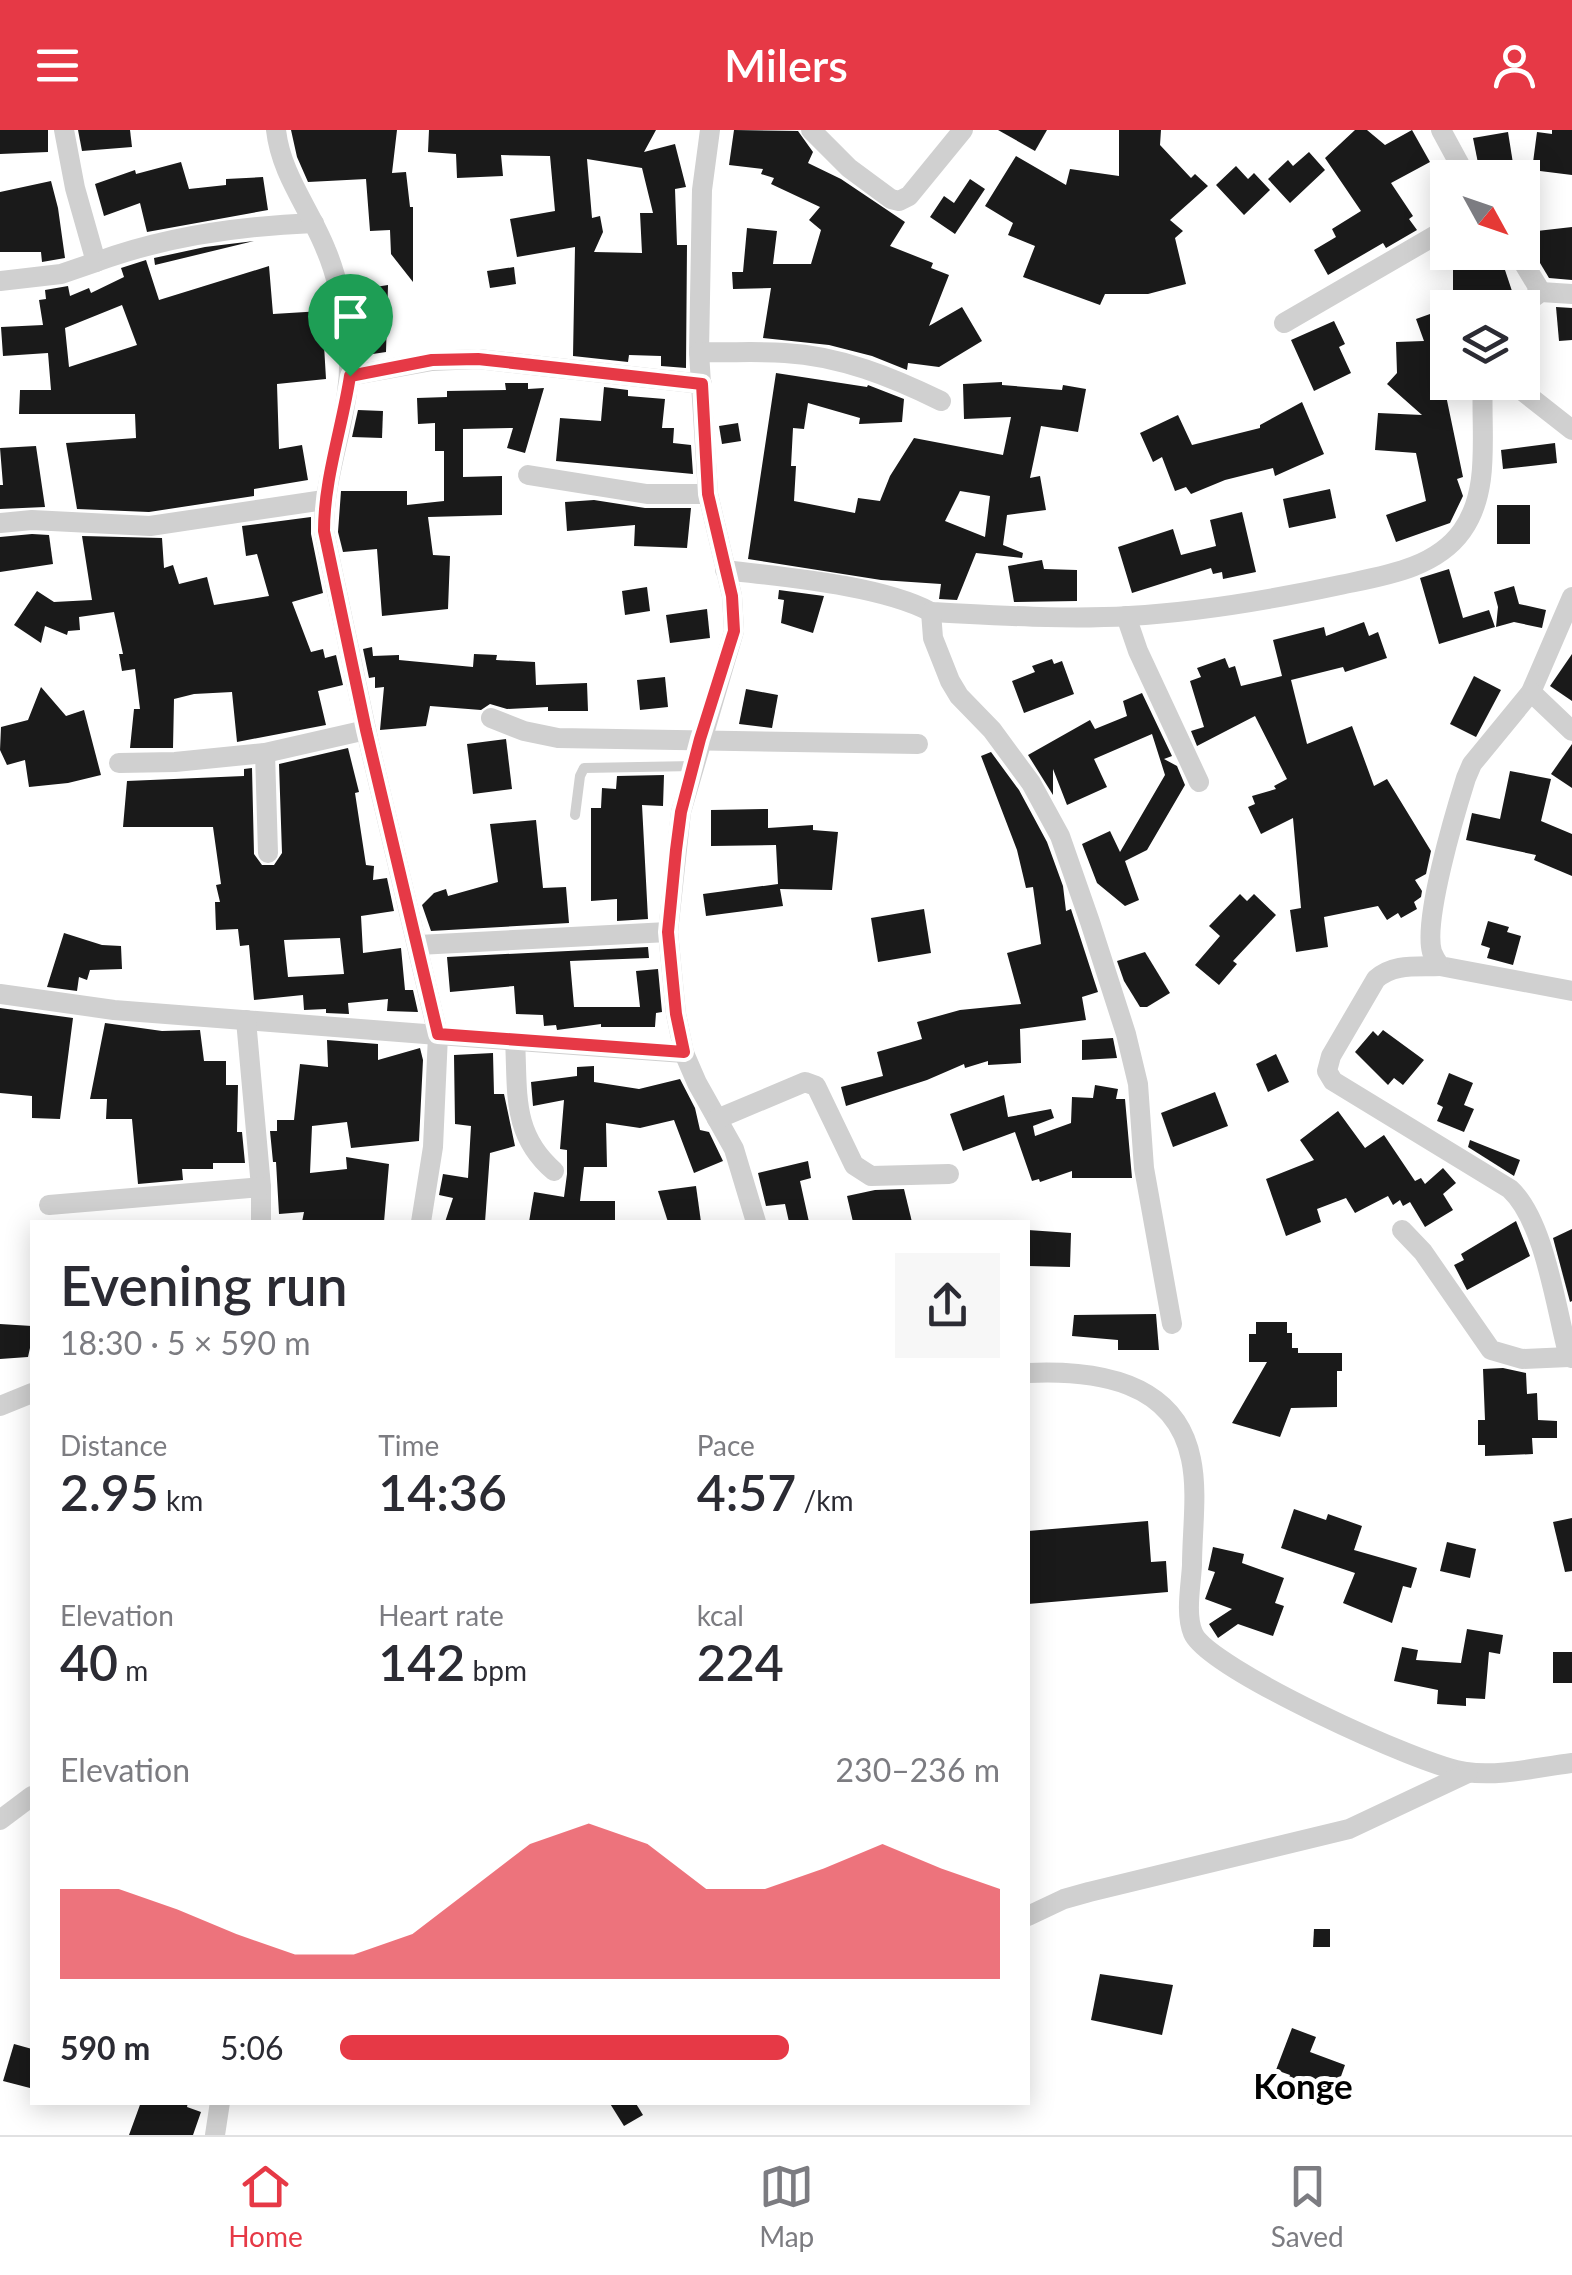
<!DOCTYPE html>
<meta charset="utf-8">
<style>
:root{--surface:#fff;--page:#f7f7f7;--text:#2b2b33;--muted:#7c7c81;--line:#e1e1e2;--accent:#e63946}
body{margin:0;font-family:Lato,sans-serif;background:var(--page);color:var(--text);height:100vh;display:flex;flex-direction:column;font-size:38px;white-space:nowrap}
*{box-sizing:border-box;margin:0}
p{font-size:32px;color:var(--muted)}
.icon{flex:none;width:55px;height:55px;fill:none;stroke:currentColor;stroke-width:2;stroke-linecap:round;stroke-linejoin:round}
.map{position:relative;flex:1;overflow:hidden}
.drawer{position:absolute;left:30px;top:1090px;width:1000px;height:885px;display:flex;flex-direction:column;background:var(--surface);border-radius:0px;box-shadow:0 5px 25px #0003}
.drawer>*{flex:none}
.needle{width:65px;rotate:130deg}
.buttons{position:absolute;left:1430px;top:30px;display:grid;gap:20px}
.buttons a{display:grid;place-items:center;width:110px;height:110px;border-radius:0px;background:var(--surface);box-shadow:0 5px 25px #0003;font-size:50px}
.pin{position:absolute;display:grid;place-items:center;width:85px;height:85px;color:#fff;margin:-102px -42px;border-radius:50% 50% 50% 0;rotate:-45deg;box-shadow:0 0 10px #0007}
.pin .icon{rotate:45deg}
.round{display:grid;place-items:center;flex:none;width:105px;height:105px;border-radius:0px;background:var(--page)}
.summary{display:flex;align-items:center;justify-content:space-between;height:170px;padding:0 30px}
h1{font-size:55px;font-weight:600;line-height:75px}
.figures{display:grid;grid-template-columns:repeat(3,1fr);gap:15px;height:170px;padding:10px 30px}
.figures div{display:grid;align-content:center}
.figures b{font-size:50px;font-weight:600}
.figures small{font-size:28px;font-weight:400}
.figures p{font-size:28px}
.chart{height:280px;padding:20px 30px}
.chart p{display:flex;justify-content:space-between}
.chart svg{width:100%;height:180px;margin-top:10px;fill:var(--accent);opacity:.7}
ul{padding:0 30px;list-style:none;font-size:32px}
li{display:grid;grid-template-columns:160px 120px 1fr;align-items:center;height:75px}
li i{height:25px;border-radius:12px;background:var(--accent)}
header{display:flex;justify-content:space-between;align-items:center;height:130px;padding:0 30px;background:var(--accent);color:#fff;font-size:45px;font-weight:600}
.tab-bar{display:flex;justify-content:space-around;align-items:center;height:140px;border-top:2px solid var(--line);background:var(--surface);font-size:28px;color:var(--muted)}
.tab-bar a{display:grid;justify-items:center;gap:5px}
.tab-bar .selected{color:var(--accent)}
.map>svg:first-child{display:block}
.building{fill:#1a1a1a;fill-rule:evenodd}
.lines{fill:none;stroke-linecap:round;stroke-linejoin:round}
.service{stroke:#d0d0d0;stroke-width:10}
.minor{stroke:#d0d0d0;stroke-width:20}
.route-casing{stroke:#fff;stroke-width:20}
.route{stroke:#e63946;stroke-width:12}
.labels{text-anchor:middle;stroke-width:10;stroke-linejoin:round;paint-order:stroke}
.district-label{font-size:35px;font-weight:bold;fill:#000;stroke:#fff}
</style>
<header><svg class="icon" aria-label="menu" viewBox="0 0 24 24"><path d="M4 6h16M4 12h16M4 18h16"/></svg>Milers<svg class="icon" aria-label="person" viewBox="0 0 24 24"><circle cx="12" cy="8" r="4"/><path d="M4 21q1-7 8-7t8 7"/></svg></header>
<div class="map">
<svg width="1572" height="2005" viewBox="0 0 1572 2005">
<rect width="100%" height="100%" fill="#fff"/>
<g class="building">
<polygon points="0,0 48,0 48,22 0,24"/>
<polygon points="78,0 130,0 132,17 82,21"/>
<polygon points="291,0 397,0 392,43 406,42 410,77 413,77 413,152 391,124 390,100 370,101 366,49 308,52 297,27"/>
<path d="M429 0H656L644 22 675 14 686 57 675 59 677 115H687L686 238 661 236V226L629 225 628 232 573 226 575 117 517 127 510 89 555 81 550 26 501 25 503 46 457 48 456 24 428 22ZM587 29 642 38 653 83H640L642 123 594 122 603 102 600 86 592 88Z"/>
<polygon points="734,0 798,1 813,22 808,33 841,49 905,92 890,116 933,133 931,138 949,145 929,196 962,177 982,211 939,237 908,233 907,240 872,226 829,215 763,208 771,158 733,159 732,142 743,142 747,98 777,101 773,134 811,134 821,100 809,90 820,77 771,54 774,48 761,44 763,39 729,35"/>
<polygon points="998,0 1047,0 1035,21"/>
<polygon points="1119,0 1161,0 1160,15 1191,48 1195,44 1208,56 1170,90 1183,101 1175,108 1186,154 1148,164 1105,164 1100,175 1023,147 1035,116 1008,105 1013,93 985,76 1016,26 1066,55 1070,39 1119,46"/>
<polygon points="1355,0 1367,0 1385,15 1412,0 1430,32 1391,53 1413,86 1409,89 1417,100 1386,118 1383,113 1328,145 1314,120 1336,107 1332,99 1361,81 1325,28"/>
<polygon points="1552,0 1572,0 1572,45 1532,40 1537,2 1552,4"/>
<polygon points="1508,2 1515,46 1481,48 1473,8"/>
<polygon points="1309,22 1325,40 1290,73 1268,49 1288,30 1293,36"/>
<polygon points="181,32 189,59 226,55 226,49 263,47 268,80 147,102 140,73 104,86 95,54 135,40 136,44"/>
<polygon points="1236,36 1248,49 1254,43 1270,60 1244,85 1216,55"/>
<polygon points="970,49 985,59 955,104 930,87 944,66 954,73"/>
<polygon points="51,51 58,78 65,128 42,132 41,122 0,122 0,62"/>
<polygon points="1572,97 1572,150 1549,148 1540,133 1537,101"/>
<polygon points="254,111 155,135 154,128 205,117"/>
<polygon points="1453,122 1486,122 1488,137 1504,137 1512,161 1453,163"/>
<path d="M146 130 159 170 269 136 273 184 322 181 326 249 277 254 279 319 302 315 308 350 254 359V366L149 382 77 379 66 313 136 308 135 284H19L20 260H51L48 223 3 226 1 197 43 195 39 170 46 169 45 160 68 156 70 166 89 158 91 163 124 147 121 138ZM122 175 137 215 69 237 65 198Z"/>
<polygon points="514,137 516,154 490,158 487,141"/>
<polygon points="388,155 386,222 366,225 356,160"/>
<polygon points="1556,177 1572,178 1572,210 1559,211"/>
<polygon points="1444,179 1448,191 1448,255 1444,256 1463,347 1457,349 1463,366 1450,393 1396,412 1386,385 1426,371 1416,323 1375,320 1378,283 1422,285 1387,254 1397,243 1396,212 1424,211 1416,189"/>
<polygon points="1334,191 1345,214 1339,217 1351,243 1314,261 1291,210"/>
<path d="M776 243 867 257 868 255 904 269 902 292 859 294 860 288 808 273 804 299 793 298 791 336H796L794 371 855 383 858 368 880 371 890 346 914 308 1003 325 1011 287 964 289 963 254 1002 252V255L1062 260 1063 255 1086 259 1078 302 1041 296 1030 348 1040 346 1046 380 1007 385 1003 415 1023 423 1022 428 976 423 957 470 939 469 941 454 881 450 748 429ZM960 361 990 366 985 407 945 391Z"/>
<polygon points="505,253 528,253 528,259 544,258 525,323 507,318 513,298 463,299 463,347 502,346 502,385 428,387 433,425 450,426 448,479 382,486 377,419 343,422 338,402 341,361 407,361 407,375 444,371 444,321 435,321 435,293 418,294 417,268 447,267 447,261 506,260"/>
<polygon points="604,257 628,260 628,266 665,269 662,298 674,298 673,313 691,315 693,344 556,331 560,288 601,291"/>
<polygon points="1302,272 1324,324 1275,346 1273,338 1225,350 1191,364 1186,357 1175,361 1162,327 1153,332 1140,303 1178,285 1192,315 1260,298 1260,295"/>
<polygon points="358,280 383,281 382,308 352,307"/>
<polygon points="738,293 741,311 722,314 719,296"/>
<polygon points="1555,313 1557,333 1503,339 1501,320"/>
<polygon points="36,316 45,377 0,379 0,355 3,355 0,318"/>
<polygon points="1330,359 1336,388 1289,398 1283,369"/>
<polygon points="594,370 645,378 691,378 687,418 634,416 635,395 567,401 565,372"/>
<rect x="1497" y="375" width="33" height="39"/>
<polygon points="1242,382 1256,442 1223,449 1222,442 1213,444 1211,438 1132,463 1118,417 1173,399 1181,425 1216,416 1210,390"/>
<polygon points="311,387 311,404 323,463 292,472 311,522 323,519 325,528 336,525 343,555 318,561 326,595 237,612 232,562 194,564 174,569 173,618 130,618 134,579 140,579 135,539 122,541 119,524 123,524 114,482 79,487 80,500 68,501 67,505 45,496 41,513 14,495 37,461 54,472 92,470 82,406 162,408 164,438 173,435 179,454 207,447 214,475 269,466 257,424 246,426 242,396"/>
<polygon points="32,404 49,405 53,434 0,442 0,407"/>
<polygon points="1042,430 1044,439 1077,440 1077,471 1014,472 1008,436"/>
<polygon points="1449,439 1463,488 1489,480 1495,497 1439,514 1420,448"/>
<polygon points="1514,456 1519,474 1546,480 1542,498 1514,492 1496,497 1498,477 1494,462"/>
<polygon points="647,457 650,481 625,485 622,461"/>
<polygon points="779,460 824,466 813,503 781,493 784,470 778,469"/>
<polygon points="707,479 710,508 670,513 666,485"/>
<polygon points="1364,492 1369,506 1378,502 1387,528 1345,542 1343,537 1291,550 1307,614 1352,596 1374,656 1387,649 1431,721 1426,744 1415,750 1422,761 1421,767 1414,772 1417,779 1401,788 1398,783 1387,790 1378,776 1324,787 1328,817 1296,822 1290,780 1301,778 1293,688 1261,704 1248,677 1255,674 1252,666 1276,659 1274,656 1287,649 1255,586 1197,616 1191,601 1204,597 1190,551 1201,547 1197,538 1225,528 1229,538 1235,536 1241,556 1282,546 1273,510 1324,497 1326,506"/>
<polygon points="372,517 373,526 399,525 399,530 473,537 474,524 497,525 496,530 535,532 536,555 587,553 588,581 548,581 548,577 507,579 490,574 481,580 430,576 426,596 380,600 384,557 375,558 375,547 369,548 363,519"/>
<polygon points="1572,524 1572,571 1550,556"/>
<polygon points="1052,529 1054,534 1062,531 1074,564 1024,583 1012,551 1035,542 1032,536"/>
<polygon points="1474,546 1501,560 1476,607 1450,594"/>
<polygon points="665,547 668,577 640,580 637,550"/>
<polygon points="41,557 66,586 84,580 101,645 68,653 29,657 25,630 7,635 0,620 1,597 28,590"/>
<polygon points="746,559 778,565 772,598 739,594"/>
<polygon points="1142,563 1172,626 1164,629 1177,636 1185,655 1147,720 1125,731 1139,770 1125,776 1097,753 1082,714 1110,701 1120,722 1165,645 1152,604 1094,629 1107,657 1067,675 1053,639 1053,665 1028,625 1090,590 1095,599 1127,586 1123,571"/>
<polygon points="506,609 512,659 473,664 467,614"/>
<polygon points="1572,614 1572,658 1551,644"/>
<path d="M348 618 359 662 355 663 366 735 374 736 373 750 387 748 394 781 361 786 363 823 401 818 405 860H413L418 882 387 881 388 869 348 873 349 884 326 883V879L304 880 303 865 254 870 249 815 240 816 238 799 216 800 215 772H220L216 755 221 754 213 697H123L127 651 244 646V639L252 638 254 724 262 735H274L282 723 279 634ZM340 808 344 844 288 847 284 810Z"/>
<polygon points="991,622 1019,660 1047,712 1063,756 1066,781 1071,779 1098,862 1082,867 1086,890 1020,899 1021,933 988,935 988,931 965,938 964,934 927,950 846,976 841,957 883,946 877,922 922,909 917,892 960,880 1021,874 1007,823 1041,814 1033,757 1026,758 1017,720 981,626"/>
<polygon points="1510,641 1551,649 1541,691 1572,704 1572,746 1534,730 1536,725 1466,710 1472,683 1500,689"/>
<polygon points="664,645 663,676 642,675 648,789 617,791 617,769 591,771 591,678 601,678 602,658 616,659 617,646"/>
<polygon points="768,679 768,698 813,695 813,700 838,702 832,760 780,759 783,776 706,786 703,764 778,754 776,715 711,716 711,680"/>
<polygon points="536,690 543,758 566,757 569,793 431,801 422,775 434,763 446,759 448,766 498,752 490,694"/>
<polygon points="1240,764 1247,771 1254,764 1276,785 1233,831 1237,834 1219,855 1195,835 1220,806 1209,796"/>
<polygon points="924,779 931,823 878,832 871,788"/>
<polygon points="1488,791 1509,797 1507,802 1521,806 1513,835 1487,828 1490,818 1481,815"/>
<polygon points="64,803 102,815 121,816 122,839 90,840 87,850 79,847 77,861 47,857"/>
<polygon points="648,817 649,828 570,831 574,877 640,877 636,841 658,839 662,882 656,883 655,897 601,897 601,894 557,900 556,895 544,896 543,885 516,884 514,856 450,862 447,827"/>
<polygon points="1145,822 1170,863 1147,877 1140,877 1124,851 1117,831"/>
<polygon points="0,878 73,888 60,989 32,988 32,966 0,963"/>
<polygon points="105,893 162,901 200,900 204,931 226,931 226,955 238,955 237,1002 242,1002 245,1033 213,1033 213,1039 182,1039 183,1050 138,1054 132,989 106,989 107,969 90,969"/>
<polygon points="1383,900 1424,930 1403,955 1394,948 1388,955 1355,922 1373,901 1378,906"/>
<polygon points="1113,908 1117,928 1082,930 1082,910"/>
<polygon points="327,910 378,914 378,930 420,918 423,930 419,1011 351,1018 347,992 312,996 310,1043 347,1039 346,1027 389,1034 384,1092 302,1092 304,1082 279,1084 276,1032 273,1032 270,1001 277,1001 277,990 294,990 300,934 328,937"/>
<polygon points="493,923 494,964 504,964 515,1016 490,1023 485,1092 445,1092 453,1068 439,1065 443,1044 468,1048 471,996 455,994 454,925"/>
<polygon points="1276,924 1289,952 1268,962 1256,934"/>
<polygon points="594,936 594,952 639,959 680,949 695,978 700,1000 709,1002 723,1031 694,1043 674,990 640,998 606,993 607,1037 584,1037 580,1071 615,1071 615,1092 529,1092 534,1062 564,1067 567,1044 567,1020 560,1019 564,970 533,976 531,952 577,946 577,937"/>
<polygon points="1449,943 1473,953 1464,975 1474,979 1464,1002 1437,991 1443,977 1437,974"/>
<polygon points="1095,955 1118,959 1116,969 1125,969 1132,1048 1072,1048 1072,1041 1040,1052 1039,1049 1032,1051 1015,1002 963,1021 950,984 1004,965 1008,987 1051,979 1054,988 1033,996 1035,1006 1071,993 1072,967 1093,968"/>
<polygon points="1215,962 1228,996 1173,1017 1161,983"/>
<polygon points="1338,981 1365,1018 1384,1005 1415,1051 1421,1048 1425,1054 1443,1038 1456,1053 1443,1064 1453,1080 1425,1097 1410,1072 1403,1076 1400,1070 1393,1075 1388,1066 1355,1083 1346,1068 1317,1079 1321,1092 1286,1106 1266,1049 1314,1030 1300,1010"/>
<polygon points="1470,1010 1520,1030 1514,1046 1468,1017"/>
<polygon points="808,1031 811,1048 800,1051 809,1092 789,1092 785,1074 766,1076 758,1043"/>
<polygon points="696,1056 701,1092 668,1092 658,1061"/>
<polygon points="904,1059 912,1092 853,1092 847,1066 875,1060"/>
<polygon points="1516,1091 1530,1126 1467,1160 1454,1135 1464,1130 1461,1124"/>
<polygon points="1572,1099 1572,1171 1570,1172 1553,1108"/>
<polygon points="1028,1100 1071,1103 1070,1137 1028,1136"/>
<polygon points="1156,1184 1159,1220 1118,1220 1118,1210 1072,1206 1074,1185"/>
<polygon points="1256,1192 1287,1192 1287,1203 1292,1203 1292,1218 1298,1218 1298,1223 1342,1223 1342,1241 1337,1241 1337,1277 1291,1278 1280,1307 1232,1293 1267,1232 1249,1232 1249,1204 1256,1204"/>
<polygon points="0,1194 32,1196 32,1218 30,1218 28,1227 0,1229"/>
<polygon points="1503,1238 1526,1243 1527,1264 1537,1263 1538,1290 1557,1291 1557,1308 1532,1308 1533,1324 1485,1326 1485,1315 1478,1315 1478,1290 1485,1290 1483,1239"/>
<polygon points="1294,1379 1326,1390 1328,1384 1362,1396 1354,1420 1417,1438 1411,1458 1403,1456 1392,1493 1343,1473 1355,1443 1281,1418"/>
<polygon points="1572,1388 1572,1441 1565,1442 1553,1392"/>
<polygon points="1148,1391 1151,1432 1166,1431 1168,1462 1028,1474 1028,1401"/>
<polygon points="1447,1412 1476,1419 1470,1448 1440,1441"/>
<polygon points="1213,1417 1244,1424 1242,1433 1284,1448 1275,1473 1284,1476 1273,1506 1238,1494 1218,1508 1209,1494 1232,1479 1205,1469 1215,1442 1208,1440"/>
<polygon points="1467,1499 1503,1505 1500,1524 1489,1522 1485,1569 1466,1568 1466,1576 1437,1574 1438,1560 1394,1551 1402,1517 1418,1520 1416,1530 1461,1533"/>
<rect x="1553" y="1522" width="19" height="31"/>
<polygon points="1314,1799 1330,1799 1330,1817 1313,1817"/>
<polygon points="1100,1844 1173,1855 1162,1905 1091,1890"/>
<polygon points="1292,1898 1316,1907 1310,1922 1345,1935 1334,1966 1325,1963 1320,1977 1283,1963 1290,1945 1276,1940"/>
<polygon points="14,1914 32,1919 30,1958 3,1951"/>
<polygon points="141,1972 188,1972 187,1977 201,1982 193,2005 129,2005"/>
<polygon points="609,1972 635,1972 643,1985 624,1996"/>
</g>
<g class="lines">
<polyline class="service" points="575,685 580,646 584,638 694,636"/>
<g class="minor">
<path d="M64 0 75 58 96 132C166 106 239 96 314 93"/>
<polyline points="710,0 702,60 699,222 708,364 732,466 734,501 681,682 668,802 676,884 684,923 697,953 734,1019 756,1092"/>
<polyline points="811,0 849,38 891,69 899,71 909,66 963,0"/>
<polyline points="1441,0 1467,48"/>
<polyline points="1517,122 1541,162"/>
<polyline points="0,151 61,144 96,132"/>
<polyline points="1519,178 1541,162 1572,164"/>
<polyline points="1284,193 1448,98"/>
<path d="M699 222C728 223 757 221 785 223 840 226 892 247 941 271"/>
<polyline points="349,246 432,231 478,229 702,254"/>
<polyline points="1511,252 1572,300"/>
<polyline points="528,345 647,364 708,364"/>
<polyline points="0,393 32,390 150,396 324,370"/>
<path d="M725 440C782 447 881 455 931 482 996 485 1064 490 1129 486 1200 482 1270 470 1340 455 1382 446 1435 439 1462 401 1492 359 1480 301 1483 252"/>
<path d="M1572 467 1531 562 1472 634 1466 648C1455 683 1423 790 1432 822 1434 827 1437 832 1440 836L1572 861"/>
<polyline points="931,482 933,508 950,551 959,566 992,600 1031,653 1060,706 1090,792 1126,904 1138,954 1144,1038 1172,1194"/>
<polyline points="1126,486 1138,521 1199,652"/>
<polyline points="1531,562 1572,601"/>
<polyline points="491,588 524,601 558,608 918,614"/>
<polyline points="265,623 268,723"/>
<polyline points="119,633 175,632 265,623 366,600"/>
<polyline points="418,815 668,802"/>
<path d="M1440 836C1417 837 1394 833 1376 849L1331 926 1327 941 1333 951 1510 1059C1545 1091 1556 1180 1569 1227L1572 1228"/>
<path d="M0 864 114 880 438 905 369 613 324 401C323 337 356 276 348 210 344 181 338 148 326 120 310 79 281 45 276 0"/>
<polyline points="246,890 261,1057 261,1092"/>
<path d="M515 910C518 962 511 1004 554 1041"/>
<polyline points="717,989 805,952 816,956 854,1035 871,1046 949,1044"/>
<polyline points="49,1075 261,1057"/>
<polyline points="421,1092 433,1017 438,905 684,923"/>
<polyline points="1402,1100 1423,1122 1491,1220 1522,1229 1569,1227"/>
<path d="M1028 1243C1095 1240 1175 1250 1191 1329 1198 1362 1192 1401 1192 1435 1191 1455 1185 1484 1193 1503 1207 1538 1423 1637 1466 1642 1499 1647 1539 1637 1572 1633"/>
<polyline points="0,1276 32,1263"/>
<polyline points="0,1690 32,1666"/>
<polyline points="1028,1786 1064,1769 1089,1762 1349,1699 1468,1643"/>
<polyline points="215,2005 220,1972"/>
</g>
</g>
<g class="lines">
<defs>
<path id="route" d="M478 229 702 254 708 364 732 466 734 501 700 609 681 682 676 720 668 802 676 884 684 922 438 904 366 600 324 401C324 349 342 298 350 246L432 230Z"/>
</defs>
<use href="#route" class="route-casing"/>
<use href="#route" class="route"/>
</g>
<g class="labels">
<g class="district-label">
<text x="1303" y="1969">Konge</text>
</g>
</g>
</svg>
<div class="buttons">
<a><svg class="needle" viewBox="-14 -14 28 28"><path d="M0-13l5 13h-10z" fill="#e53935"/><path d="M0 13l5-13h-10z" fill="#7c7c81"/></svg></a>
<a><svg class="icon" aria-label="layers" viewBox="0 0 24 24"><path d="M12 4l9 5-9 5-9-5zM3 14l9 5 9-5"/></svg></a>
</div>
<div class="pin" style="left:350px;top:246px;background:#1e9e55"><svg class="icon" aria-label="arrive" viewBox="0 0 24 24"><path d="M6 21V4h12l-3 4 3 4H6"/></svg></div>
<section class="drawer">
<div class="summary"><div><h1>Evening run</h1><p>18:30 · 5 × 590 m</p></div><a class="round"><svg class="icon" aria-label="share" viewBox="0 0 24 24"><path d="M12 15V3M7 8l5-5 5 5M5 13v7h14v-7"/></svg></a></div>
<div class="figures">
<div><p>Distance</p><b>2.95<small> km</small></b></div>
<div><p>Time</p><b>14:36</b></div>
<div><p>Pace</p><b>4:57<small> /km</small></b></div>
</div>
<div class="figures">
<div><p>Elevation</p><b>40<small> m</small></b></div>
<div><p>Heart rate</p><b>142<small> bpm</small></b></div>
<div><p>kcal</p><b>224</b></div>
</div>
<div class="chart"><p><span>Elevation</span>230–236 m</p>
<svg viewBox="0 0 160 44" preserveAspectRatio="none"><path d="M0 44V22L10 22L20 27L30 33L40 38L50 38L60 33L70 22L80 11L90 6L100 11L110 22L120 22L130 17L140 11L150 17L160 22V44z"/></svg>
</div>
<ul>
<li><b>590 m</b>5:06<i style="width:68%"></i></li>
</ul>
</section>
</div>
<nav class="tab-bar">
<a class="selected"><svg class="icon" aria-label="home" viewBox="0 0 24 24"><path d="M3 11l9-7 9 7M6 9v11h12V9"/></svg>Home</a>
<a><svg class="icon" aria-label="map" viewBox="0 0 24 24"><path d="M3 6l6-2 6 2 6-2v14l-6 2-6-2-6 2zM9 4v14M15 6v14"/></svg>Map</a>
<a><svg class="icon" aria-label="saved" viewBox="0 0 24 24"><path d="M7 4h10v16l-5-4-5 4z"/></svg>Saved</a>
</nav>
